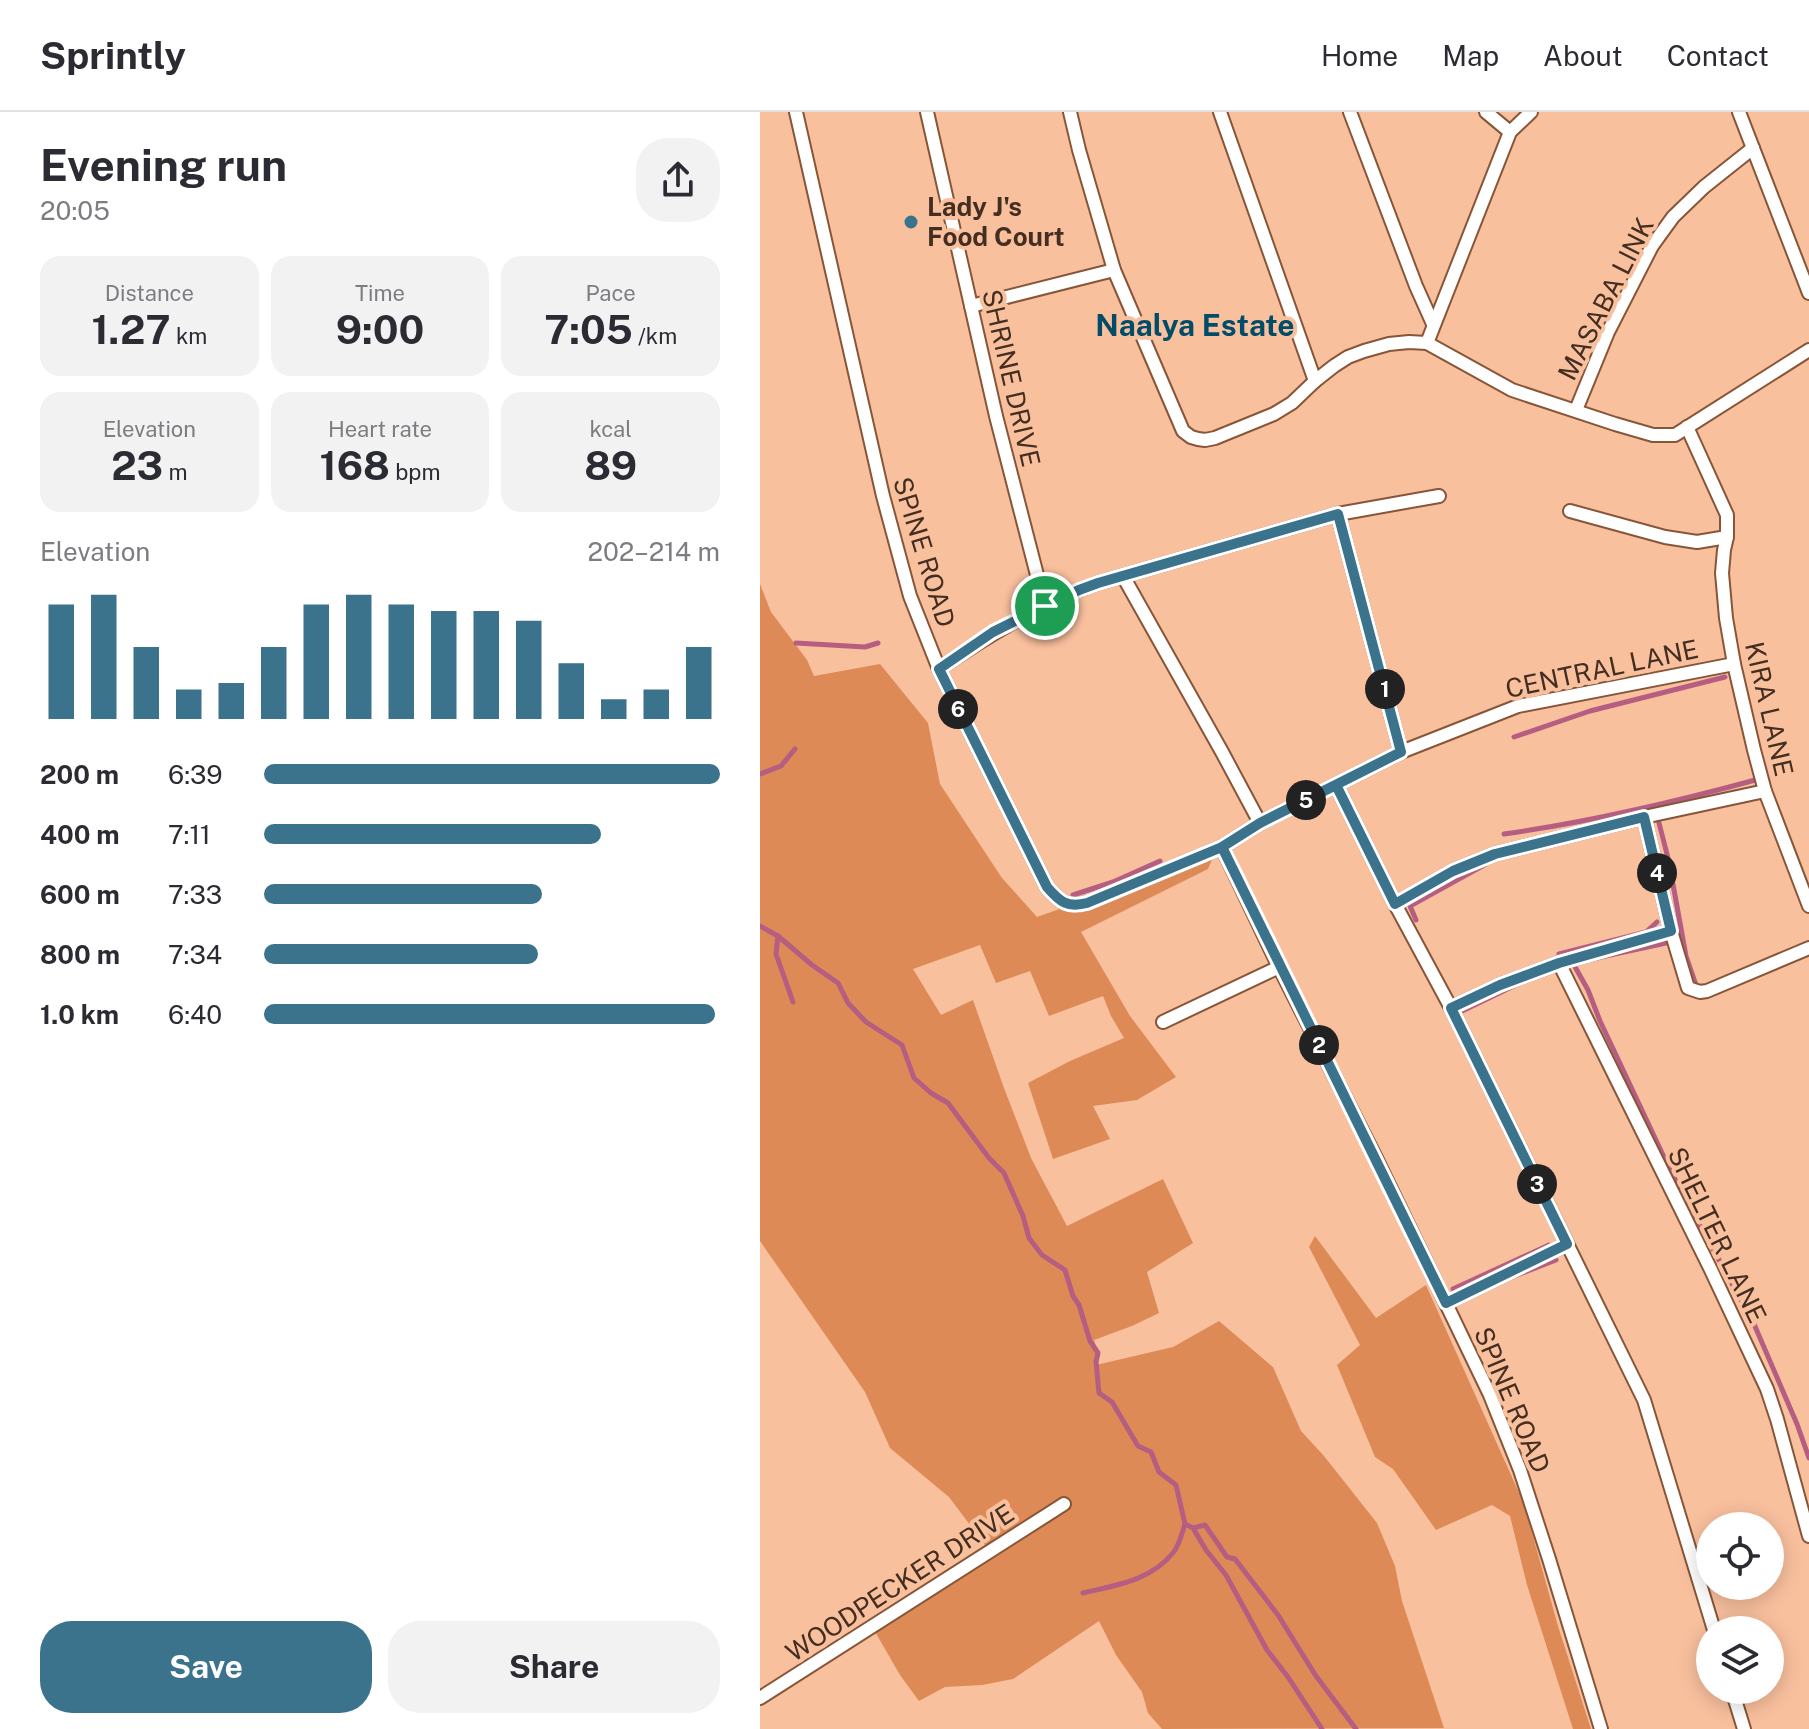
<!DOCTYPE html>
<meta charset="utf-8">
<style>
:root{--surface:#fff;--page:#f2f2f3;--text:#2b2b33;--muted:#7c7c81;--line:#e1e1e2;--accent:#3b728c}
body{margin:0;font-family:"Public Sans",sans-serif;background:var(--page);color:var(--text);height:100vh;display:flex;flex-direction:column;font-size:30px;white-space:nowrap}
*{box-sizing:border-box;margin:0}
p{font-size:26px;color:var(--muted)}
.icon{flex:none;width:44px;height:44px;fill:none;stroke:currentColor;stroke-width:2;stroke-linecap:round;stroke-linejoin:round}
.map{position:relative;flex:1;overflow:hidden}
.sheet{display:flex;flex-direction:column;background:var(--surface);width:760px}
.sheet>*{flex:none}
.tools{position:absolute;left:936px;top:1400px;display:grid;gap:16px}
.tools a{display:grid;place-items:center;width:88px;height:88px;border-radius:50%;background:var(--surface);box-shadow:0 4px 20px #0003;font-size:40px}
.pin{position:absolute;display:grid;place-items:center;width:68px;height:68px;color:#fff;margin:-34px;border:4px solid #fff;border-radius:50%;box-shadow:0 2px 8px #0007}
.km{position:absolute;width:40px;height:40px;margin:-20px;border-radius:50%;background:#222;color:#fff;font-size:22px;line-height:40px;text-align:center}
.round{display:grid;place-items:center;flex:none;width:84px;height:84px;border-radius:32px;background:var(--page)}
.headline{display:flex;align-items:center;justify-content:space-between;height:136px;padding:0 40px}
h1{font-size:44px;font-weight:700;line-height:60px}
.figures{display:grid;grid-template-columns:repeat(3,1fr);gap:12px;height:136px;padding:8px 40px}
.figures div{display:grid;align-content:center;border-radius:20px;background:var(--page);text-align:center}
.figures b{font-size:40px;font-weight:700}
.figures small{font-size:22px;font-weight:400}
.figures p{font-size:22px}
.chart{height:224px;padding:16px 40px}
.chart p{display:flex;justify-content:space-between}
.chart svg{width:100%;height:144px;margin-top:8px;stroke:var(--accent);stroke-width:6}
.cta{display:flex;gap:16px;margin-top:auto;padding:16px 40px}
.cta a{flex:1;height:92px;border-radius:32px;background:var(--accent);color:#fff;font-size:32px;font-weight:700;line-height:92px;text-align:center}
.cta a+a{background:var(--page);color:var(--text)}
ul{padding:0 40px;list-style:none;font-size:26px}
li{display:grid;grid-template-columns:128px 96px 1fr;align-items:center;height:60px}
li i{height:20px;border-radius:10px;background:var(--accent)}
header{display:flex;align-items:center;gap:48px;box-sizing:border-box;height:112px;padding:0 40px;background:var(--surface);border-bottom:2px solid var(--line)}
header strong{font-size:38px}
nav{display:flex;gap:44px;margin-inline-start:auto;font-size:28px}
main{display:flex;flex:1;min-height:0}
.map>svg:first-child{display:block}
.green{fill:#de8a56}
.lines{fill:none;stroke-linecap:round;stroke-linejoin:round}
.stream{stroke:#b55e81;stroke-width:5}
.minor-casing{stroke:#875537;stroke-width:16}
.minor{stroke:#fff;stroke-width:12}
.route-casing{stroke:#fff;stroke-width:16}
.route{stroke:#3b728c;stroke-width:10}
.poi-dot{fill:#3b728c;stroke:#f9c09e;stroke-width:3}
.labels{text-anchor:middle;stroke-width:8;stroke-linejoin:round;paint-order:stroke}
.poi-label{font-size:26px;font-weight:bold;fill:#442e21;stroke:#f9c09e;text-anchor:start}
.street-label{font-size:26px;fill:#442e21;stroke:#f9c09e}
.quarter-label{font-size:30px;font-weight:bold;fill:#004c69;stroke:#f9c09e}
</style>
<header>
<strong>Sprintly</strong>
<nav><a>Home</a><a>Map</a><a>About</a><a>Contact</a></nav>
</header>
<main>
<section class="sheet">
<div class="headline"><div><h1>Evening run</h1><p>20:05</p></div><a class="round"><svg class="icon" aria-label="share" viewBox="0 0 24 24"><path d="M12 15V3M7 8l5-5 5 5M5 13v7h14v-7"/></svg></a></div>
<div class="figures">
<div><p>Distance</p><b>1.27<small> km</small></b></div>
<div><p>Time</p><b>9:00</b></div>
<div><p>Pace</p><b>7:05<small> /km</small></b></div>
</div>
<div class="figures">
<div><p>Elevation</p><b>23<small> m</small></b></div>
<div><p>Heart rate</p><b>168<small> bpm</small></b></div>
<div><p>kcal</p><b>89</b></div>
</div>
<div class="chart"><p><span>Elevation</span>202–214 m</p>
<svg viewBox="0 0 160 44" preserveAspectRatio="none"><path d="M5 44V9M15 44V6M25 44V22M35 44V35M45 44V33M55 44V22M65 44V9M75 44V6M85 44V9M95 44V11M105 44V11M115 44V14M125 44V27M135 44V38M145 44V35M155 44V22"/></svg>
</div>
<ul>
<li><b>200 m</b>6:39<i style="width:100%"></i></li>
<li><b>400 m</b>7:11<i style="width:74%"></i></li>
<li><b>600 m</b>7:33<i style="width:61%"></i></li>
<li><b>800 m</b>7:34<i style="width:60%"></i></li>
<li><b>1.0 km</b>6:40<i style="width:99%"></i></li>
</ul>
<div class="cta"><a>Save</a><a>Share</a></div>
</section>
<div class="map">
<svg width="1049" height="1617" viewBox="0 0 1049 1617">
<rect width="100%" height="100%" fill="#f9c09e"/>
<g class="green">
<polygon points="0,472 11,500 47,548 54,564 120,552 168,611 180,672 242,766 277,805 322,789 351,784 460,729 448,757 321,820 370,904 416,965 377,988 333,994 350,1027 293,1047 268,971 310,949 364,926 351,904 343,884 289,904 270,859 236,871 220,833 153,857 181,903 213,888 244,976 271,1046 307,1114 403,1067 433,1131 387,1160 399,1201 372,1214 334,1228 338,1241 336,1253 413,1235 459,1209 513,1255 541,1319 564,1344 617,1411 635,1454 642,1489 684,1616 402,1617 388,1601 382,1580 356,1543 339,1509 253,1567 222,1573 185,1575 159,1589 140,1563 110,1511 225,1433 189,1385 130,1336 105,1280 0,1129"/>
<polygon points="555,1124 616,1206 666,1173 764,1392 798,1514 831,1617 813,1617 767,1473 750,1404 732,1393 676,1418 633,1357 615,1345 577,1253 600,1233 549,1135"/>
</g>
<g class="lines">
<g class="stream">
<polyline points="36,531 105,535 118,531"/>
<polyline points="754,625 830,599 965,565"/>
<polyline points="0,662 21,654 35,637"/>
<polyline points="898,707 909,750 926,844 936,873"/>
<path d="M744 722C830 710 915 690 999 667"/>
<polyline points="313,783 353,770 400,749"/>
<polyline points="656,808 650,794 726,752"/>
<polyline points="0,814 18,824 52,853 78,871 88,891 106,910 142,933 154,966 171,981 188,991 229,1046 244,1061 263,1104 269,1126 282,1143 305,1158 313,1184 319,1193 330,1229 338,1241 336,1250 339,1281 352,1290 378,1334 391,1340 399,1360 416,1373 425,1412 433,1416 445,1413 467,1445 475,1447 518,1503 556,1564 596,1617"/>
<polyline points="18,824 16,842 33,890"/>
<polyline points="799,842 886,820 897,810"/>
<polyline points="832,847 906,831"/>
<polyline points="819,850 814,853 828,878 840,909 911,1060 994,1212 1037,1312 1049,1346"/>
<polyline points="698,901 762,870"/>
<polyline points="752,1165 796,1148"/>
<polyline points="693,1177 789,1133"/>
<polyline points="433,1416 446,1438 466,1463 507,1538 528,1565 562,1617"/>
<path d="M323 1481C356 1473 390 1469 413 1441 419 1434 422 1421 425 1412"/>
</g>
<defs>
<g id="minor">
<path d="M36 0 123 384 150 484 179 557 287 775C300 790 307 796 327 791L462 735 500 711 641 640 758 594 974 552"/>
<polyline points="167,0 236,304 285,494"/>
<polyline points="310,0 319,38 354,158 423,319 431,325 438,327 445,328 455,326 514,302 532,291 555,269 574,254 588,245 604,239 629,232 649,230 667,231 752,278 855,312 893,323 915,323 1049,238"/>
<polyline points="460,0 555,269"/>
<polyline points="590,0 656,174 673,212"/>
<polyline points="726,0 750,20"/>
<polyline points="979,0 1049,181"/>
<polyline points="211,194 354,158"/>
<polyline points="667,231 750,20 771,0"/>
<polyline points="816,298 848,220 892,134 913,105 944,75 993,36"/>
<polyline points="927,315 967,403 967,425 964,438 962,461 966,506 974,552 994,638 1005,679 1049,794"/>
<polyline points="810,399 905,425 937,430 967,425"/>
<polyline points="578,402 641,640"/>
<polyline points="363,464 462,640 500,711"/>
<path d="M179 557C228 523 281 491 338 471L578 402 679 384"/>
<polyline points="576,673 635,792 691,896 884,1288 954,1518"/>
<polyline points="884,705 911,819 928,876 940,880 947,879 1049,836"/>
<polyline points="462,735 519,855 616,1046 730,1283 760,1358 789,1447 841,1617"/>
<polyline points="635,792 693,759 735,742 884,705 1005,679"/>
<polyline points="799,851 951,1158 1007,1277 1017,1307 1049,1424"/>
<polyline points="691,896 740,873 799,851 911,819"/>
<polyline points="403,910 519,855"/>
<polyline points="686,1191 807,1132"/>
<polyline points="972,1578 984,1617"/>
<polyline points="0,1586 304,1392"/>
</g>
</defs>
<use href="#minor" class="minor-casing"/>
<use href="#minor" class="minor"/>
</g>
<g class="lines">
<defs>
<path id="route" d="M285 494 319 478 338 471 578 402 641 640 500 711 462 735 686 1191 807 1132 691 896 740 873 799 851 911 819 884 705 735 742 693 759 635 792 576 673 500 711 462 735 327 791C307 796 300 790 287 775L179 557 233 520 285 494"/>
</defs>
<use href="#route" class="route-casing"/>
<use href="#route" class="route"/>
</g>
<circle class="poi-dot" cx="151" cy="110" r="8"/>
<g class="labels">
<g class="poi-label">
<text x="167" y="104">Lady J's<tspan x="167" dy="30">Food Court</tspan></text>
</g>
<g class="street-label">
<text transform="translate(846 187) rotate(-63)" y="9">MASABA LINK</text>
<text transform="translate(251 266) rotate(77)" y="9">SHRINE DRIVE</text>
<text transform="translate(164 440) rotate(73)" y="9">SPINE ROAD</text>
<text transform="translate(842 557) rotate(-12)" y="9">CENTRAL LANE</text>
<text transform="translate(1009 597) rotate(77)" y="9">KIRA LANE</text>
<text transform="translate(957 1123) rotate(64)" y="9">SHELTER LANE</text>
<text transform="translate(752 1288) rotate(67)" y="9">SPINE ROAD</text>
<text transform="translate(140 1471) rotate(-33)" y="9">WOODPECKER DRIVE</text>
</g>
<g class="quarter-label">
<text x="435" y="224">Naalya Estate</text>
</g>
</g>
</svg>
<div class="tools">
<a><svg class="icon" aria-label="locate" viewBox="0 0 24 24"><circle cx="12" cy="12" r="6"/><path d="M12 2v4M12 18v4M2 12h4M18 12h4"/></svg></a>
<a><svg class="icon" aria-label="layers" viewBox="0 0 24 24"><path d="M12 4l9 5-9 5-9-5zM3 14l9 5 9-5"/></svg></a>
</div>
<div class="pin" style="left:285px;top:494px;background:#1e9e55"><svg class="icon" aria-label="arrive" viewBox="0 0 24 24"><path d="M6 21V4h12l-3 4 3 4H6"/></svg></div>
<b class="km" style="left:625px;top:577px">1</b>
<b class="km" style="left:559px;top:933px">2</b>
<b class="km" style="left:777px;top:1072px">3</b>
<b class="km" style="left:897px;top:761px">4</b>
<b class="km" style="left:546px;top:688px">5</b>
<b class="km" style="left:198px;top:597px">6</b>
</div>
</main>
